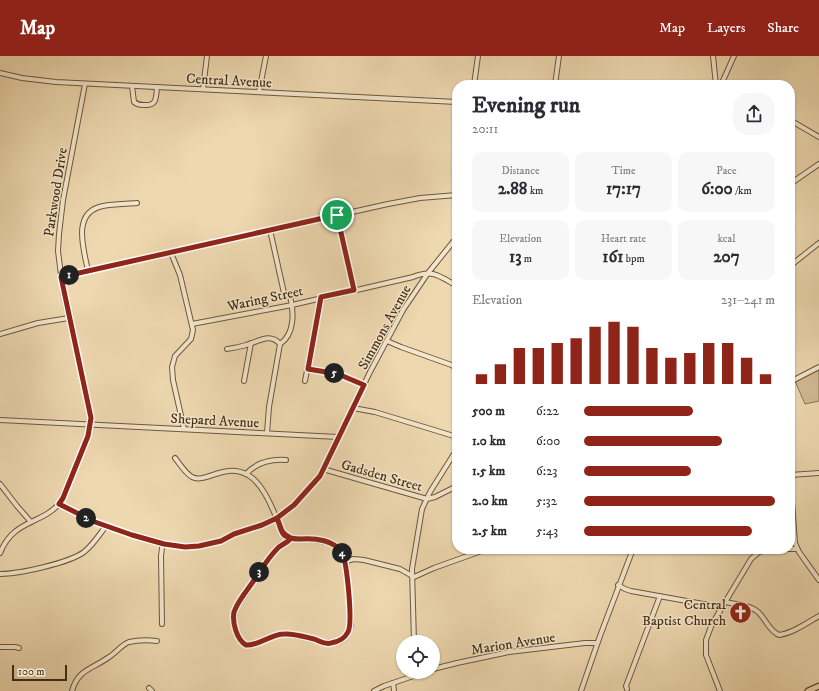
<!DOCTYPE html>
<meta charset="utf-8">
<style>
:root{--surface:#fff;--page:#f7f7f7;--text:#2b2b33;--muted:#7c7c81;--accent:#8f2418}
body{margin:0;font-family:"IM FELL DW Pica",serif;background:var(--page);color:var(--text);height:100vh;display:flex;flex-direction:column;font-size:15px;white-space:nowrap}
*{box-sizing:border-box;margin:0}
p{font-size:13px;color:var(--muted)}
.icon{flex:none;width:22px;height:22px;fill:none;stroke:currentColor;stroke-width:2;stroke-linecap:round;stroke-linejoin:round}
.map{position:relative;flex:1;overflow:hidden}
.drawer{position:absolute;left:452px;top:24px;width:343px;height:474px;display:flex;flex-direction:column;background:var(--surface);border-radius:16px;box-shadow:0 1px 3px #0004}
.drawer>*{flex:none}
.buttons{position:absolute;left:396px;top:579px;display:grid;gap:8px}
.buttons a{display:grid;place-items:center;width:44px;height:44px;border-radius:50%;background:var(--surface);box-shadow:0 1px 3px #0004;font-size:20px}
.scale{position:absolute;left:12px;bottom:10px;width:55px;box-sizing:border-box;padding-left:4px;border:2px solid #422d15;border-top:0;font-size:11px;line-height:14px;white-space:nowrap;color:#422d15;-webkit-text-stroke:3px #f4e6cc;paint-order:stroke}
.pin{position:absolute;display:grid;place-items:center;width:34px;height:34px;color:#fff;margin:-17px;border:2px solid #fff;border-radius:50%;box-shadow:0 1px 4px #0007}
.km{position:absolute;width:20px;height:20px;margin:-10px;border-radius:50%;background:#222;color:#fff;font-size:11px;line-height:20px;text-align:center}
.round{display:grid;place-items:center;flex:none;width:42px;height:42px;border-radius:16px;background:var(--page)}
.headline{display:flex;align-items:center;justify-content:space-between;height:68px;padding:0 20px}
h1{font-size:22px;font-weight:700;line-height:30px}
.metrics{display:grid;grid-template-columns:repeat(3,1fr);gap:6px;height:68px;padding:4px 20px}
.metrics div{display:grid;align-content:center;border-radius:10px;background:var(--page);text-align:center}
.metrics b{font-size:17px;font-weight:700}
.metrics small{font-size:11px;font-weight:400}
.metrics p{font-size:11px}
.chart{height:112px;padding:8px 20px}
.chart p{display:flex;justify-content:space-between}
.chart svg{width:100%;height:72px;margin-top:4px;stroke:var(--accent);stroke-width:6}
ul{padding:0 20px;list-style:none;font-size:13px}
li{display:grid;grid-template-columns:64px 48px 1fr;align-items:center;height:30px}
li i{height:10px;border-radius:5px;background:var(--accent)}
header{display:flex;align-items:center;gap:24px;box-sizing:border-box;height:56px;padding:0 20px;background:var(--accent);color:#fff}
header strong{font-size:19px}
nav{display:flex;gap:22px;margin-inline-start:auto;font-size:14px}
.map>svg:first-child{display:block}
.green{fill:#d1bb96;stroke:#8a7456}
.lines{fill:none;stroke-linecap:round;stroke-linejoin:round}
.minor-casing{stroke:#6d583c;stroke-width:6}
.major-casing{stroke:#422d15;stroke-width:7}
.minor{stroke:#f4e6cc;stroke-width:4}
.major{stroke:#eed8b0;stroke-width:5}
.route-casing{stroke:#fff;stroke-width:8}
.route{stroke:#8f2418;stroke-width:5}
.labels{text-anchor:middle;stroke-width:3;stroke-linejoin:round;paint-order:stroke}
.street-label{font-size:14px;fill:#422d15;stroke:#f4e6cc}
.poi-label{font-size:14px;fill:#422d15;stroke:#f4e6cc;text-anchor:end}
</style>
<header>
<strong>Map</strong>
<nav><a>Map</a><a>Layers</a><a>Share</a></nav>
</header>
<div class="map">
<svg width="819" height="635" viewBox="0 0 819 635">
<rect width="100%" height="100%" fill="#eed8b0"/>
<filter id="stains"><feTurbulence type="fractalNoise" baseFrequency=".005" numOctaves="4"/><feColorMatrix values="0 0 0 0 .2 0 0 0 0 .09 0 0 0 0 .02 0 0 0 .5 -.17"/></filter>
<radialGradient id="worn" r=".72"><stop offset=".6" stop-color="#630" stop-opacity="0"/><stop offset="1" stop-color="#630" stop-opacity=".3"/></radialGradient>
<polygon class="green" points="819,314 819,345 805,348 795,325"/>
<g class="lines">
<defs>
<g id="minor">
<polyline points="713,0 716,29"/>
<polyline points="0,17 22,22 56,26 457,46"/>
<polyline points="474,29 478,0"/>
<polyline points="555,29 559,0"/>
<polyline points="721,29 734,0"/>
<path d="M132 30 134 46C138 49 140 49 144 49 157 50 156 42 157 31"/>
<polyline points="203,33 207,0"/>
<polyline points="259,36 266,0"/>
<polyline points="790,64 819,81"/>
<polyline points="790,128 819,108"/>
<polyline points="337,159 354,234"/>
<polyline points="171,197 180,219 193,274 191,283 175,300 172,311 173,324 184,373"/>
<polyline points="790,210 819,187"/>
<path d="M88 215C84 194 71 156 103 150 114 148 126 148 137 147"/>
<polyline points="61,221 388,148 420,142 457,139"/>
<path d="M192 268 292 249 413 221C433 213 439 220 457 230"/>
<polyline points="0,278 38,267 69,262"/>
<polyline points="387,285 401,291 457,311"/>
<path d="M227 293C233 292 240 291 246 289 258 286 270 276 280 288"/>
<polyline points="453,310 457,304"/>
<polyline points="308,313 338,318 364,329"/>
<polyline points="244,325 251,287"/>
<polyline points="305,325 321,241"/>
<polyline points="790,326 819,311"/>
<polyline points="353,352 375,356 457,381"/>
<polyline points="0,364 338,381"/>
<path d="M267 377 269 351 280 288C295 278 294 256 290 240L284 237 270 174"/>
<path d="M175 402C180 408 185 417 192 421 206 428 224 406 248 419 262 427 271 449 277 463 280 468 281 475 285 479L295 483H308L327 486 333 488 339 492 346 505 351 569C343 605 303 575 281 578 269 579 258 590 246 589 234 582 232 564 236 552L269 502 280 489 288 486 291 482"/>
<polyline points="323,413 427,443 435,441 457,430"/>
<path d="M246 418C257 406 271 403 286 404"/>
<polyline points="790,419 795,487 799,496 819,524"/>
<polyline points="790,419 819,417"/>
<polyline points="0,428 17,450 31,466"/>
<polyline points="59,448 95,466 132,479 164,488 185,491 199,490 221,485 234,478 262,469 282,459 294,449 320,420 370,316 403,254 428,217 457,181"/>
<polyline points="779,493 797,493"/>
<path d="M0 497C14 463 41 469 60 447L88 380 90 368V356L63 235 58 195 59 178 63 144 85 28"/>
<polyline points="346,505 354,503 364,504 400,513 414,521 434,512 487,493"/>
<path d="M0 518C19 518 69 507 84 496 93 489 99 479 106 470"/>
<polyline points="618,529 625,533 631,535 709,549 718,552 720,555"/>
<path d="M725 546C735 548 751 549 758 556 766 563 768 574 779 579 793 577 807 567 819 560"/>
<polyline points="162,568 161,500 162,492 164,488"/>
<polyline points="414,586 412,513 422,453 430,436 457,393"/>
<polyline points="0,591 15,591 19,592"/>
<polyline points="433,613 457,607 509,596 585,587 597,587"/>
<polyline points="393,627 394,635"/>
<polyline points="149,632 152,635"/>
<polyline points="627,633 626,630 660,540"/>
<path d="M72 635C78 613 93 613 109 601 116 597 121 589 129 586 138 584 148 584 157 585"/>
<polyline points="374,635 384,630 425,616"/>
<polyline points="581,635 600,580 633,493"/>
<polyline points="720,635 706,599 706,584 712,568 751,503 759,496 771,493"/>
</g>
<polyline id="major" points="808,635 819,630"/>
</defs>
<use href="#minor" class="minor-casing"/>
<use href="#major" class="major-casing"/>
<use href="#minor" class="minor"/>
<use href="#major" class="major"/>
</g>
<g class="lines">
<defs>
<path id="route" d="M337 159 61 221 91 362 88 380 63 442 59 448 95 466 132 479 164 488 185 491 199 490 221 485 234 478 262 469 277 462C282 473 280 477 291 482 288 487 281 488 277 493 266 504 259 518 250 530 244 538 237 547 234 556 232 567 237 584 246 589 259 590 271 578 284 578 293 577 305 581 314 583 320 585 325 589 331 587 338 586 345 582 348 576 353 567 347 506 342 497 335 484 315 482 301 483 295 483 289 483 284 479 280 475 279 466 277 462L294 449 320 420 364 329 338 318 308 313 321 241 354 234 337 159"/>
</defs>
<use href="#route" class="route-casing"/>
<use href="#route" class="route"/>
</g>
<defs>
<symbol id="church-disc" viewBox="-11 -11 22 22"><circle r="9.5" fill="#8f2418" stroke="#f4e6cc"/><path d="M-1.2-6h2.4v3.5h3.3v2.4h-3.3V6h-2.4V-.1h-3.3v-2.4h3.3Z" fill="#fff"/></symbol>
</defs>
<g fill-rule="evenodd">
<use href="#church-disc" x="728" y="544" width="25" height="25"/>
</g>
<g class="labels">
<g class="street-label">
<text transform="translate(229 24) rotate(3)" y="5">Central Avenue</text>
<text transform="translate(55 136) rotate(-81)" y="5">Parkwood Drive</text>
<text transform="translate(265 242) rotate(-12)" y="5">Waring Street</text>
<text transform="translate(384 271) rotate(-61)" y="5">Simmons Avenue</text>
<text transform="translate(215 364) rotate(3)" y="5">Shepard Avenue</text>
<text transform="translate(382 419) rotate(16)" y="5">Gadsden Street</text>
<text transform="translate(513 587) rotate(-9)" y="5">Marion Avenue</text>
</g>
<g class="poi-label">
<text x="726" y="553">Central<tspan x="726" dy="16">Baptist Church</tspan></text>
</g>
</g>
<rect width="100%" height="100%" filter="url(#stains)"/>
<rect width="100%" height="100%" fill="url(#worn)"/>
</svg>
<div class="buttons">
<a><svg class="icon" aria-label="locate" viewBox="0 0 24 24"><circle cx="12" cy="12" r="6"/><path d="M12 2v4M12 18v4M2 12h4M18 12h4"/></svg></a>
</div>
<div class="scale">100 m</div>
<div class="pin" style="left:337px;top:159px;background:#1e9e55"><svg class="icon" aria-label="arrive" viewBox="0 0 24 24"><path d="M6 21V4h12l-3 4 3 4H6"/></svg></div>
<b class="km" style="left:69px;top:219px">1</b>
<b class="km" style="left:86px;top:462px">2</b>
<b class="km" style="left:259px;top:516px">3</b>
<b class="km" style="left:342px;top:497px">4</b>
<b class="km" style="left:334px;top:317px">5</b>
<section class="drawer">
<div class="headline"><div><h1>Evening run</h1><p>20:11</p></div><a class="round"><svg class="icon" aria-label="share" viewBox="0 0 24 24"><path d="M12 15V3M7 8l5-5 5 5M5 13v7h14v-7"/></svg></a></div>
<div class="metrics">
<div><p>Distance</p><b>2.88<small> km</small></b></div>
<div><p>Time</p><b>17:17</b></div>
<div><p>Pace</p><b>6:00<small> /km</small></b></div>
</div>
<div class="metrics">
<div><p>Elevation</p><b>13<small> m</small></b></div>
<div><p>Heart rate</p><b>161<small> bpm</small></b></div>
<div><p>kcal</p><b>207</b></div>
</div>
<div class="chart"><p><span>Elevation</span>231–241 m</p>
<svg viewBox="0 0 160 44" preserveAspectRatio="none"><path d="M5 44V38M15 44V32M25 44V22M35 44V22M45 44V19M55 44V16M65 44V9M75 44V6M85 44V9M95 44V22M105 44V28M115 44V25M125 44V19M135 44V19M145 44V28M155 44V38"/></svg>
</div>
<ul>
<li><b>500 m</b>6:22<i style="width:57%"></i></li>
<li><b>1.0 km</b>6:00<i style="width:72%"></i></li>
<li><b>1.5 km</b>6:23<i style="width:56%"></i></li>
<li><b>2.0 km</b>5:32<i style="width:100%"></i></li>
<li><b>2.5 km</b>5:43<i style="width:88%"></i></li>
</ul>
</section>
</div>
